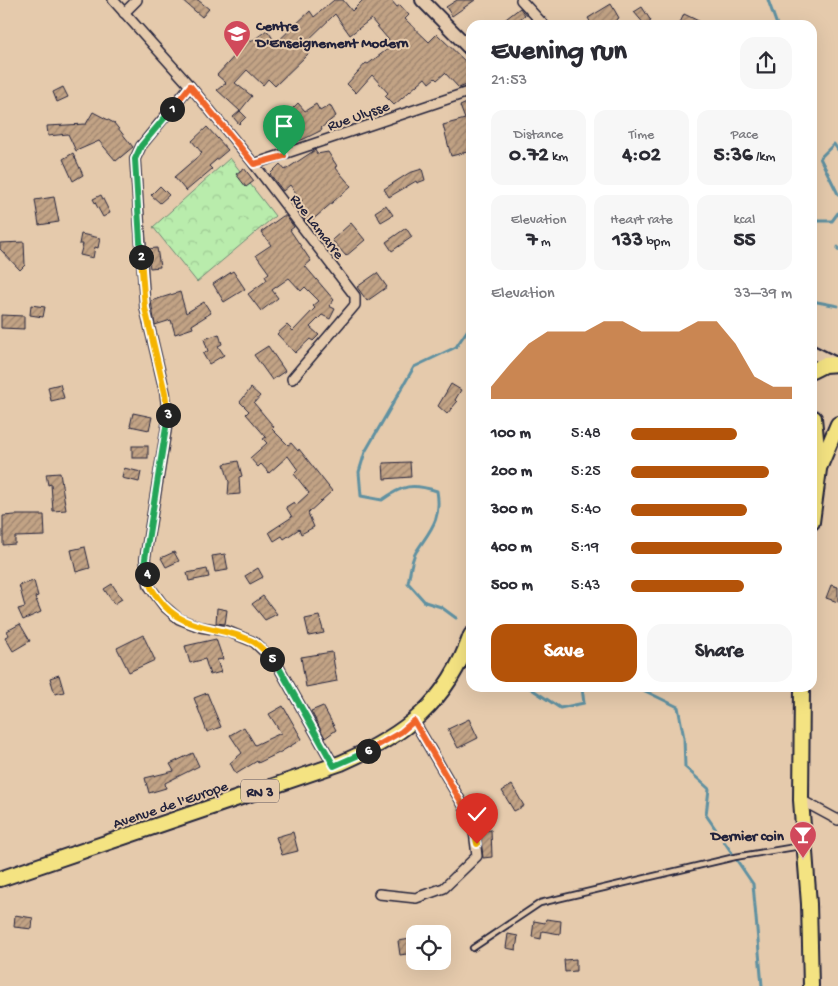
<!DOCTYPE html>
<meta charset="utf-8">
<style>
:root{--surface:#fff;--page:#f7f7f7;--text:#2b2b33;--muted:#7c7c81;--accent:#b45309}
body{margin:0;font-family:"Gochi Hand",sans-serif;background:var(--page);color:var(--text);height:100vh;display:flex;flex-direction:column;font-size:19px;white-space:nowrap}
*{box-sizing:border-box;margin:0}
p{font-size:16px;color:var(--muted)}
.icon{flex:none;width:28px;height:28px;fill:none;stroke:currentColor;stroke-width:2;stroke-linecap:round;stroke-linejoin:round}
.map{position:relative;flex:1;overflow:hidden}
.side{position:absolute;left:466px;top:20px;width:351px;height:672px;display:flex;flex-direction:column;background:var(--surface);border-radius:15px;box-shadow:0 5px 20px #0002}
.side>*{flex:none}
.controls{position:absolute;left:406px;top:925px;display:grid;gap:10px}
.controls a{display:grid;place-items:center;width:45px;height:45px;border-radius:10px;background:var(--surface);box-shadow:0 5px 20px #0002;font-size:25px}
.pin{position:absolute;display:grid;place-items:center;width:42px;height:42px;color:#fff;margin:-51px -21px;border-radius:50% 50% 50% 0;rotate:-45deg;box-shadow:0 0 5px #0007}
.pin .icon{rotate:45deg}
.km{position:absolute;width:25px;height:25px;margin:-12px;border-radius:50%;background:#222;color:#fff;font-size:14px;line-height:25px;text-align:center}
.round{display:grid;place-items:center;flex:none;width:52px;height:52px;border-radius:15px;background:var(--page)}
.overview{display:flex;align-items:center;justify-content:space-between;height:85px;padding:0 25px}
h1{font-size:28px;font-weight:700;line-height:38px}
.figures{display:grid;grid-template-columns:repeat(3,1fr);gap:8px;height:85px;padding:5px 25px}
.figures div{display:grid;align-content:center;border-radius:12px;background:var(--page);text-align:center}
.figures b{font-size:21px;font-weight:700}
.figures small{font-size:14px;font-weight:400}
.figures p{font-size:14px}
.chart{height:140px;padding:10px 25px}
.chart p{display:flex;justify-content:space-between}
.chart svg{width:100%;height:90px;margin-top:5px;fill:var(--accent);opacity:.7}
.cta{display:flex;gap:10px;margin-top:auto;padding:10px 25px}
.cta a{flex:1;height:58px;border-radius:15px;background:var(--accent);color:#fff;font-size:20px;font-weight:700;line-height:58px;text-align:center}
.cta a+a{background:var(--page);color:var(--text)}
ul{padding:0 25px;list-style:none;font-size:16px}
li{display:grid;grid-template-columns:80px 60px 1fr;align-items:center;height:38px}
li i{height:12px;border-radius:6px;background:var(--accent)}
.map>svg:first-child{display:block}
.forest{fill:url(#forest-crowns);stroke:#6e8774}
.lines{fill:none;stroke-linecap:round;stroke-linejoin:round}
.stream{stroke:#6191a1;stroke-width:3}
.building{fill:url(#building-hatch);stroke:#22223b}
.service-casing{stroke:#22223b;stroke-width:8}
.minor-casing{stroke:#22223b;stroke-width:12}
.secondary-casing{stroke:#22223b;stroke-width:16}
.primary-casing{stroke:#22223b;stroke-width:18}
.service{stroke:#e5caac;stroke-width:4.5}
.minor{stroke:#e5caac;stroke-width:9}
.secondary{stroke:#e5caac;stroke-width:12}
.primary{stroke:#f4e382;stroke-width:14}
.split-1-casing{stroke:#fff;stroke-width:10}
.split-2-casing{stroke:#fff;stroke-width:10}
.split-3-casing{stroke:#fff;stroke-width:10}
.split-4-casing{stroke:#fff;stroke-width:10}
.split-5-casing{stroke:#fff;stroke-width:10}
.split-6-casing{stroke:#fff;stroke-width:10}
.split-7-casing{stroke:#fff;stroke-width:10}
.split-8-casing{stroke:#fff;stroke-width:10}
.split-1{stroke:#f0652b;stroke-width:6}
.split-2{stroke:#22a559;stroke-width:6}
.split-3{stroke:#f5b400;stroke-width:6}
.split-4{stroke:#22a559;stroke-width:6}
.split-5{stroke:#f5b400;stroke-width:6}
.split-6{stroke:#22a559;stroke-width:6}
.split-7{stroke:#f0652b;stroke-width:6}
.split-8{stroke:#f5b400;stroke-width:6}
.labels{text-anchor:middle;stroke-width:4;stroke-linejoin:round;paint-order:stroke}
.shield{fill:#e5caac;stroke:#5c545d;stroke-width:1}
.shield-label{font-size:14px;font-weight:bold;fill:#22223b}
.poi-label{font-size:15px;font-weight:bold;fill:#22223b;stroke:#e5caac;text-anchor:start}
.street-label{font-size:15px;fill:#22223b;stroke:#e5caac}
</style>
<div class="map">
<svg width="838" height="986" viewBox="0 0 838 986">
<defs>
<pattern id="forest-crowns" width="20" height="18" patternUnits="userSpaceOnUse" patternTransform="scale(1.25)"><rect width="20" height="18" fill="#b9ecac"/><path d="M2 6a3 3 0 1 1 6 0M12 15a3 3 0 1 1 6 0" fill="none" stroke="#9fca95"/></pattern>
<pattern id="building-hatch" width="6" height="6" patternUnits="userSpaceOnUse" patternTransform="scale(1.25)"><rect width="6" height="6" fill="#c2a385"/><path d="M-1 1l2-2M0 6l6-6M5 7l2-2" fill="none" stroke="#9d846e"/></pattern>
</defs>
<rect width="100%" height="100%" fill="#e5caac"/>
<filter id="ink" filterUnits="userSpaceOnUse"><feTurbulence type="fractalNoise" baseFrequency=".02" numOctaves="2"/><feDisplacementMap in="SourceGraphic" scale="10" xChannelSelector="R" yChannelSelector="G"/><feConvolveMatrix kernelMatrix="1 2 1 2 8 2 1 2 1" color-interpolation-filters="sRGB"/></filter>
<g filter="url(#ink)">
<polygon class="forest" points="230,158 275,216 197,282 153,227"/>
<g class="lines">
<g class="stream">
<polyline points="768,0 777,25"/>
<polyline points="838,150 834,144 820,158 838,194"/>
<polyline points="812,221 832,221 838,213"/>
<polyline points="838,247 838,250"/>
<polyline points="812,301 838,306"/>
<path d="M456 618 441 607 425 602 408 583C410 574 411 560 416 552 430 530 442 520 437 491 412 483 403 485 382 500L361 496 359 472 365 452 414 367 456 347 471 325"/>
<polyline points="530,688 560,708 584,703 582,688"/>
<polyline points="639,688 678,707 684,738 685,767 709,789 706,815 753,884 762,986"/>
</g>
</g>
<g class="building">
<polygon points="182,0 198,0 209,9 202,17"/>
<polygon points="334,0 343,0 352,11 363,0 391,0 397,7 400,5 409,15 405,19 429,42 437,34 471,67 469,84 459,88 445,73 437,80 435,78 429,83 425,78 394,105 385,96 388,93 372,75 356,93 347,84 366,63 368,64 393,45 371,19 350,35 335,14 302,46 309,53 275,86 268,79 263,85 247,70 235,83 252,96 240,111 246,117 239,124 233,117 240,111 217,90 226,83 217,75 249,40 251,42 267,30 276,43 310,11 314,17"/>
<polygon points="457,0 475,0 452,16 446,7"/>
<polygon points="611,4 619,18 613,22 615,25 592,25 588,18"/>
<polygon points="642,7 651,21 645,25 634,12"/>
<polygon points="520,8 525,15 512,25 498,25"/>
<polygon points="684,14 707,25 679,25"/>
<polygon points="63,87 68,97 57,102 53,92"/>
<polygon points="471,101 471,151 451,156 443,125 465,119 460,106"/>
<polygon points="298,103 305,111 316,104 320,111 330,105 336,116 321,128 322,130 304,139 289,144 282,128 275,134 267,127 276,116 278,117 277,115 291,126 298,116 291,110"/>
<polygon points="93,112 114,123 133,147 116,161 99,141 76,151 68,134 48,136 47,126 86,124"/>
<polygon points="207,127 228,150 209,166 212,169 186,191 174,177 202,153 192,141"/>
<polygon points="315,150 317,154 328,152 337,166 335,167 351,186 308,224 295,207 302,201 290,185 283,191 270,174 280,164 285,170"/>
<polygon points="73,153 83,175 73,181 63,159"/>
<polygon points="244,168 254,181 246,187 236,174"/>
<polygon points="422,169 425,180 417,183 416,181 389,197 384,189 409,173"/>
<polygon points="160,186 169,195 160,203 151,195"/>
<polygon points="101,195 110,213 103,217 93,199"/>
<polygon points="54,197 59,222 39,225 35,200"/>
<polygon points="386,205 393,215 381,222 375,212"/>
<polygon points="283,216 286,216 294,227 290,230 311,261 305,266 334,300 329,306 335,309 330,319 322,315 310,327 319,335 313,341 310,339 295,353 277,334 287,325 293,331 315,308 313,306 319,301 305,287 301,291 289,278 272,290 278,298 261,311 248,294 267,280 265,276 269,273 256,255 271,245 261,232"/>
<polygon points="351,223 365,240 346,256 332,240"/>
<polygon points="406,228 412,237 392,251 386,242"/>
<polygon points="81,234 100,238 98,248 95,247 93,258 80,255 83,244 79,244"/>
<polygon points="24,242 25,265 20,270 0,249 0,243"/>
<polygon points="157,248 160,267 150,268 147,249"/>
<polygon points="233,271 245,289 224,302 213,284"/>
<polygon points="377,273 387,287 367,301 357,287"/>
<polygon points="180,292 186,313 204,302 211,313 192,325 193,328 175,334 171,320 155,325 151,301"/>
<polygon points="31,305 45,307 43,317 30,315"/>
<polygon points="1,315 24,316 24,329 1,328"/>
<polygon points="219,334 222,344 218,346 224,355 209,364 203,354 208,351 204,339"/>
<polygon points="268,346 285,371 272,380 254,355"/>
<polygon points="60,384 64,398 51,401 48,387"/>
<polygon points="451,384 461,390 455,400 457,402 447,414 438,406"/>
<polygon points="251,388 260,396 254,403 274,427 272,429 288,445 291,443 298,451 299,449 332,491 308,513 314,527 301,534 299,529 284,539 282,536 274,541 269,532 292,517 286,507 294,502 296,505 309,493 294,474 298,470 288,456 269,473 261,464 258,467 250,458 267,443 263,439 266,437 246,414 249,411 240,402"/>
<polygon points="133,413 152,417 149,430 130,426"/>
<rect x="132" y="446" width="16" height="12"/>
<polygon points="238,461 242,476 239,477 240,494 228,495 229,482 224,464"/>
<polygon points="410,462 411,477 384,479 383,463"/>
<polygon points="124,468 141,472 139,482 122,478"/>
<polygon points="60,473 66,510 53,511 51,484 48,485 46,474"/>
<polygon points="15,515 44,515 45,536 15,537 15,544 3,545 3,516"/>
<polygon points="85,547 90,568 76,572 71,550"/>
<polygon points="174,552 179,561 166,567 161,558"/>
<polygon points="225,554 228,570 215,572 212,556"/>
<polygon points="258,568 263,577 250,584 245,576"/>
<polygon points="207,569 209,577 189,581 187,573"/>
<polygon points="34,581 38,596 35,597 41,612 23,620 18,609 25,607 19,585"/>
<polygon points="112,584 122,599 114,604 104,589"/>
<polygon points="831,585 838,587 838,602 826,598"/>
<polygon points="263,596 277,614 265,620 252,604"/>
<polygon points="217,608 227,610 225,624 216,623"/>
<polygon points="319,616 324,633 309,636 305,619"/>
<polygon points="20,624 30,641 13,651 5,637 9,635 7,631"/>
<polygon points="143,635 155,660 129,672 117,648"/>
<polygon points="216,639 223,659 217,660 221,672 210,675 205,659 190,663 185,646"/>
<polygon points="332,652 337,681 306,687 301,657"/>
<polygon points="59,675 64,692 55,694 50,678"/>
<polygon points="207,693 221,727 207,732 194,698"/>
<polygon points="283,706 302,739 279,753 258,763 257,761 236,774 230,763 242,753 230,735 244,727 255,745 281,733 269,714"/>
<polygon points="323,706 336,730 325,738 311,711"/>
<polygon points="469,719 478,738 458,748 448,729"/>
<polygon points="193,753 199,766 165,783 166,788 149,793 145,778 174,771 170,764"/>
<polygon points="512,785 524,806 514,811 502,791"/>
<polygon points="491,830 492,857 483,858 480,831"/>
<polygon points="293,832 298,851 282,855 276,837"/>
<polygon points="15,915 33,918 32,929 14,927"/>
<polygon points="546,919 561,921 560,934 542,931 541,939 532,937 534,921 545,923"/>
<polygon points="508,934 518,936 516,950 506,948"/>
<polygon points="411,939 413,953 400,955 398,941"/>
<polygon points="576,959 576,971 565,972 564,960"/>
</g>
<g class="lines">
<defs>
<polyline id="service" points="473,948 540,903 735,857 801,846"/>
<g id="minor">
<polyline points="113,0 190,86 254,164 355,296 355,305 292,379"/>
<polyline points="521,0 544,25"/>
<polyline points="124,13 137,0"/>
<polyline points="190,86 141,146 135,159 145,308 165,393 168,418 145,559 149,586 164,606 179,619 200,627 227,631 254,642 277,664 334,766"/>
<polyline points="254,164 471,91"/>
<polyline points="801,800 838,820"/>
<polyline points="379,894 416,898 444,888 477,856 473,822 414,721"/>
</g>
<g id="secondary">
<polyline points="422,0 471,50"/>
<polyline points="812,352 834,363"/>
</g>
<g id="primary">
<polyline points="812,371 824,365 838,364"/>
<polyline points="820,466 838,424"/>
<polyline points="812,522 819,469 814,418"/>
<polyline points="802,688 801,800 809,904 811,986"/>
<path d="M0 879 341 763C405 735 447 703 471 635"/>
</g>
</defs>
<use href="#service" class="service-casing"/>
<use href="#minor" class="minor-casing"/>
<use href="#secondary" class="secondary-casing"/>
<use href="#primary" class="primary-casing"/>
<use href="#service" class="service"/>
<use href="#minor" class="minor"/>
<use href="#secondary" class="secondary"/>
<use href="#primary" class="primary"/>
</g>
</g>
<g class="lines" filter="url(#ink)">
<defs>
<polyline id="split-1" points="172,109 190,86 254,164 284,156"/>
<polyline id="split-2" points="141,257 135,159 141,146 172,109"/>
<polyline id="split-3" points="141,257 145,308 165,393 168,415"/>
<polyline id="split-4" points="147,574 145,559 168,415"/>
<path id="split-5" d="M147 574C149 585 152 590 158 598 183 633 217 624 252 641 259 644 266 653 272 659"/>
<polyline id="split-6" points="272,659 277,664 334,766 368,751"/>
<polyline id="split-7" points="368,751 401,732 414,721 467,812"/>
<polyline id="split-8" points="467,812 473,822 477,844"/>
</defs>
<use href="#split-1" class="split-1-casing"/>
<use href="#split-2" class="split-2-casing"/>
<use href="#split-3" class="split-3-casing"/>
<use href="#split-4" class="split-4-casing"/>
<use href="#split-5" class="split-5-casing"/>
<use href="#split-6" class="split-6-casing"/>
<use href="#split-7" class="split-7-casing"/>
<use href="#split-8" class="split-8-casing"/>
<use href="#split-1" class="split-1"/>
<use href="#split-2" class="split-2"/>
<use href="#split-3" class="split-3"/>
<use href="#split-4" class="split-4"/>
<use href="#split-5" class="split-5"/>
<use href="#split-6" class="split-6"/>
<use href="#split-7" class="split-7"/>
<use href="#split-8" class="split-8"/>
</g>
<defs>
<symbol id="school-pin" viewBox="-11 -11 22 30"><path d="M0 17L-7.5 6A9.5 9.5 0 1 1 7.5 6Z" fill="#d1495b" stroke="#e5caac"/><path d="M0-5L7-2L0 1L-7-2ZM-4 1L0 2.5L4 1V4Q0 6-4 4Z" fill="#fff"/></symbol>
<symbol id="bar-pin" viewBox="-11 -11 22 30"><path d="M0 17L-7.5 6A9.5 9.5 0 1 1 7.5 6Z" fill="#d1495b" stroke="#e5caac"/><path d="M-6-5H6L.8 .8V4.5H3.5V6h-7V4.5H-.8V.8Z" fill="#fff"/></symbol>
</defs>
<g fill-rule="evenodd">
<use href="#school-pin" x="221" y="18" width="32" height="43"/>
<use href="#bar-pin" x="787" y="819" width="32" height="43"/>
</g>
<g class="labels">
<rect class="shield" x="241" y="779.5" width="38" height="23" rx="4"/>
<g class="shield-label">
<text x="260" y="796">RN 3</text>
</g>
<g class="poi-label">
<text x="256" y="30">Centre<tspan x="256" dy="17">D'Enseignement Modern</tspan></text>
<text x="784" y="840" text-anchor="end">Dernier coin</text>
</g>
<g class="street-label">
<text transform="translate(358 115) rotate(-19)" y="5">Rue Ulysse</text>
<text transform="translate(318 226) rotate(52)" y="5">Rue Lamarre</text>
<text transform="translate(170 804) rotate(-19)" y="5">Avenue de l'Europe</text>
</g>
</g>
</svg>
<div class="controls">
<a><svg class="icon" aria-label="locate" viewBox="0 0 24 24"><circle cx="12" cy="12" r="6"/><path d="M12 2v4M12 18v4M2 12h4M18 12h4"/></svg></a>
</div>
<div class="pin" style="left:284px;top:156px;background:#1e9e55"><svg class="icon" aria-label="arrive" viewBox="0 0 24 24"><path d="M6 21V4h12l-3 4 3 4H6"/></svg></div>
<div class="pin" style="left:477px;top:844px;background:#d93025"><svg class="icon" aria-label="check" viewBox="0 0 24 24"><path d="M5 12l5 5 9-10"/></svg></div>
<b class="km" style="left:172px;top:109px">1</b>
<b class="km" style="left:141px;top:257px">2</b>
<b class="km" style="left:168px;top:415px">3</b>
<b class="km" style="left:147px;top:574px">4</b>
<b class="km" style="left:272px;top:659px">5</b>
<b class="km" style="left:368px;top:751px">6</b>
<section class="side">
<div class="overview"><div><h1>Evening run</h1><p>21:53</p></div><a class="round"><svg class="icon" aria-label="share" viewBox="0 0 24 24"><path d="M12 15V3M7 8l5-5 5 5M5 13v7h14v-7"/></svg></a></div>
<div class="figures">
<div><p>Distance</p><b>0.72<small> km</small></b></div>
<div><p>Time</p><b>4:02</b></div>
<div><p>Pace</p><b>5:36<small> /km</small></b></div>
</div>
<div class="figures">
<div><p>Elevation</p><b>7<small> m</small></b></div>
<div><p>Heart rate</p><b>133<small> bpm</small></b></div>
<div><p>kcal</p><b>55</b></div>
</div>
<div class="chart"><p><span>Elevation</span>33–39 m</p>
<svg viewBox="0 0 160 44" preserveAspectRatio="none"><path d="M0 44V38L10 27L20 17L30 11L40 11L50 11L60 6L70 6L80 11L90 11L100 11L110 6L120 6L130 17L140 33L150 38L160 38V44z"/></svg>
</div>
<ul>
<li><b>100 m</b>5:48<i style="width:66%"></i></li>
<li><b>200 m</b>5:25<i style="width:86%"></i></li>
<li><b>300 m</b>5:40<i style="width:72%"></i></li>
<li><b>400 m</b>5:19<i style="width:94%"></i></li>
<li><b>500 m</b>5:43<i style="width:70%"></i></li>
</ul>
<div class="cta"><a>Save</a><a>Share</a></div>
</section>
</div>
